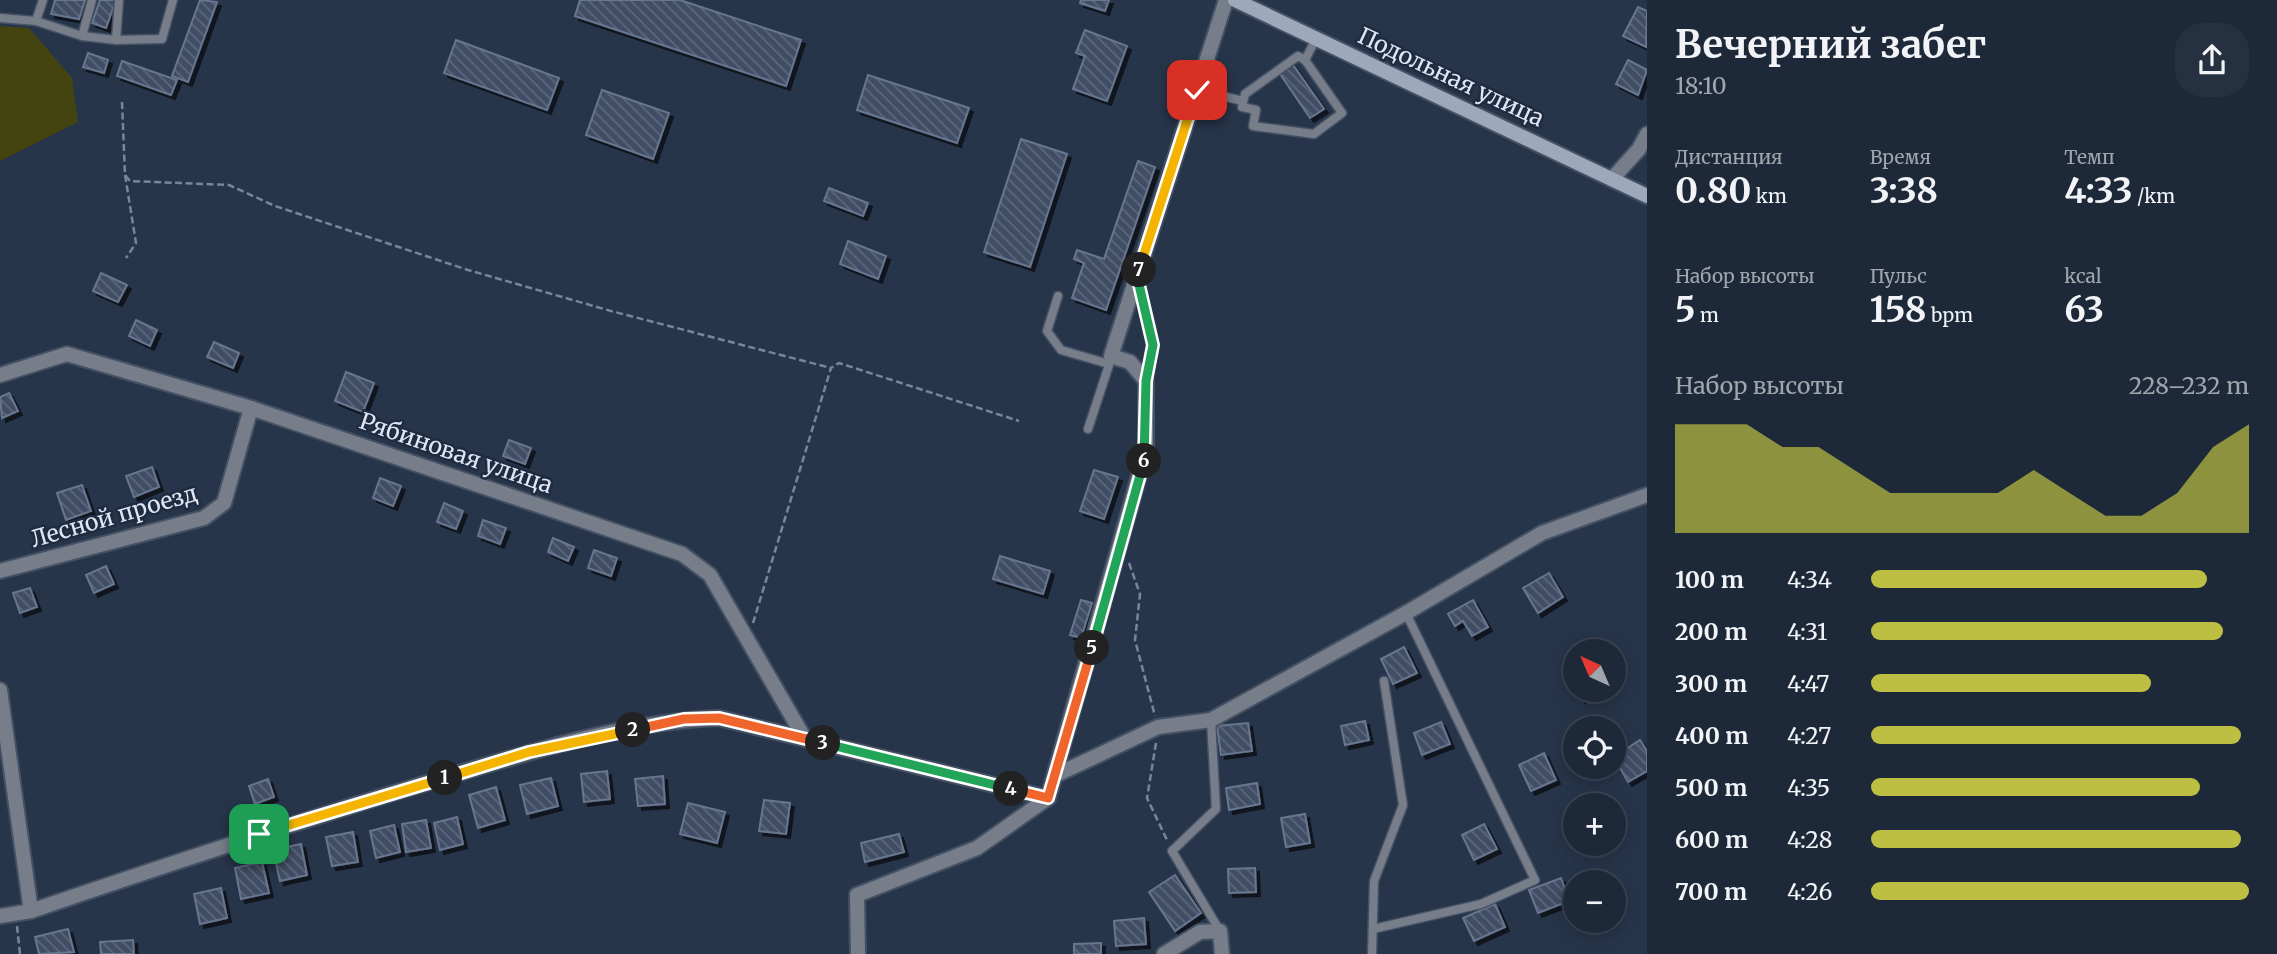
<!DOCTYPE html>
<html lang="ru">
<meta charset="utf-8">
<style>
:root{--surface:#1d2838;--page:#253040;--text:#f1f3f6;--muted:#a0a6ae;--line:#3b4453;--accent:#bdbf43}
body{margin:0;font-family:Merriweather,serif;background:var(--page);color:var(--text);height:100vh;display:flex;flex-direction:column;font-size:26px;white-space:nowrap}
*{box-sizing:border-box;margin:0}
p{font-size:23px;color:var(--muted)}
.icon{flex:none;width:38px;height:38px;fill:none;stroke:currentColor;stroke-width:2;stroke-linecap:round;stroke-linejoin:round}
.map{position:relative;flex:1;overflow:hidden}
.drawer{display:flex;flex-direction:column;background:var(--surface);width:630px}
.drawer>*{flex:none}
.needle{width:46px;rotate:316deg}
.buttons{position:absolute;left:1563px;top:639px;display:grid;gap:14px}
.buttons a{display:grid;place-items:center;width:63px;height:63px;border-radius:50%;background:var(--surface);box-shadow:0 4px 18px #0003,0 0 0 2px var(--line);font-size:35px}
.pin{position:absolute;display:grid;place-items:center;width:60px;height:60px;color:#fff;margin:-30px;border-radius:14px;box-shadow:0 4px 10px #0006}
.km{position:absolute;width:35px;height:35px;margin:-18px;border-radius:50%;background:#222;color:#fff;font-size:19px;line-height:35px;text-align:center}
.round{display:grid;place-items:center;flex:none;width:74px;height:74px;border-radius:28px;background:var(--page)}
.summary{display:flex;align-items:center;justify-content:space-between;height:119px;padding:0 28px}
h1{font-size:38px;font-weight:700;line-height:52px}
.figures{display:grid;grid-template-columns:repeat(3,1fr);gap:10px;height:119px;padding:7px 28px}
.figures div{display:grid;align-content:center}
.figures b{font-size:35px;font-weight:700}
.figures small{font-size:19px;font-weight:400}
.figures p{font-size:19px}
.chart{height:196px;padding:14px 28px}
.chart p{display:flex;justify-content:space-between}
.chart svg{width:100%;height:126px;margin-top:7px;fill:var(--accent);opacity:.7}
ul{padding:0 28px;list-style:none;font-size:23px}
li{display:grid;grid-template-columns:112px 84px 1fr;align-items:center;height:52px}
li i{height:18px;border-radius:9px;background:var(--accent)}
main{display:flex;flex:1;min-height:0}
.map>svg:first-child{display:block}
.grass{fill:#43440f}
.building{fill:url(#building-back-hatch);stroke:#67768f;stroke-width:2;filter:url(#shadow)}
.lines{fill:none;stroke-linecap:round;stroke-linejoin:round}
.lane-casing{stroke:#445165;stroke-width:11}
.street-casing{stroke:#445165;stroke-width:18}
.secondary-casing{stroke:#445165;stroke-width:18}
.path{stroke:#7a8597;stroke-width:2.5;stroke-dasharray:7 3.5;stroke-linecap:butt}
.lane{stroke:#777e8a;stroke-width:8}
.street{stroke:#777e8a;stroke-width:14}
.secondary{stroke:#9da8ba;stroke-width:14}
.split-1-casing{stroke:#fff;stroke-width:14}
.split-2-casing{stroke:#fff;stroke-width:14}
.split-3-casing{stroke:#fff;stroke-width:14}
.split-4-casing{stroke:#fff;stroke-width:14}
.split-5-casing{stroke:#fff;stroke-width:14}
.split-6-casing{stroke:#fff;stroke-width:14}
.split-7-casing{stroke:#fff;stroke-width:14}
.split-8-casing{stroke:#fff;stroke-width:14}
.split-1{stroke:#f5b400;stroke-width:9}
.split-2{stroke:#f5b400;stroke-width:9}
.split-3{stroke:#f0652b;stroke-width:9}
.split-4{stroke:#22a559;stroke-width:9}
.split-5{stroke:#f0652b;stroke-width:9}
.split-6{stroke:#22a559;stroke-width:9}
.split-7{stroke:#22a559;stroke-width:9}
.split-8{stroke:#f5b400;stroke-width:9}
.labels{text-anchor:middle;stroke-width:5;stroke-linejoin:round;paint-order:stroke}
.street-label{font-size:23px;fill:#dfe7f5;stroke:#1e2b40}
</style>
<main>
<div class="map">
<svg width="1647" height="954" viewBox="0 0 1647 954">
<defs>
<pattern id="building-back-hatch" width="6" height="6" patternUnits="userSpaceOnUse" patternTransform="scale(1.75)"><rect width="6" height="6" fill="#404e65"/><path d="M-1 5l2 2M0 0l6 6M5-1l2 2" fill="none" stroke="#5b687c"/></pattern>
<filter id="shadow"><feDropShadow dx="4" dy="4" stdDeviation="0" flood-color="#0009"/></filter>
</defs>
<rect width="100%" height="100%" fill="#27354a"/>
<polygon class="grass" points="0,26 29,28 72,78 78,122 0,161"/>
<g class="building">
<polygon points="55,0 85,0 79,19 51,14"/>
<polygon points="100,0 116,0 106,28 92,23"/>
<polygon points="200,0 217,2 188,82 172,76"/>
<polygon points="580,0 680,0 801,40 786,86 575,16"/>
<polygon points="1081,0 1109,0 1105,11 1080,3"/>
<polygon points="1638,7 1647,11 1646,47 1623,36"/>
<polygon points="1085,30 1127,46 1107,101 1073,89 1085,56 1076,53"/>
<polygon points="456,40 559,78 547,110 444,73"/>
<polygon points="88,53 108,60 104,73 83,67"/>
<polygon points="1628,60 1647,70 1638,95 1616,84"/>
<polygon points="122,61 177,80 171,95 117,76"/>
<polygon points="1291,62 1324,109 1310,118 1278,71"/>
<polygon points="868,75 969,108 957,143 857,110"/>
<polygon points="602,90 669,113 653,159 586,135"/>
<polygon points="1021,139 1067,154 1030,267 984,252"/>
<polygon points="1138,161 1155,167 1106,310 1072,298 1084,263 1074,259 1077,250 1104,259"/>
<polygon points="829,188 868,203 863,216 824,201"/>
<polygon points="848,241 886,256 878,279 840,264"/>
<polygon points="101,273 127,285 118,302 93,291"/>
<polygon points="136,320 157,330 150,346 129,336"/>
<polygon points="214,342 239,353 233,368 207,357"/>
<polygon points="346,372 374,383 363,412 335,401"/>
<polygon points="9,393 18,411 2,418 0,397"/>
<polygon points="509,440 531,448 525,464 503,456"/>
<polygon points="152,467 159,487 134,497 126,476"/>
<polygon points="1094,470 1118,477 1104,519 1080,511"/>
<polygon points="380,478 401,486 393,506 373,498"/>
<polygon points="82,485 91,511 66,520 57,493"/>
<polygon points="444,503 463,511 456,529 437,522"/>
<polygon points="483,520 506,528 500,544 478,536"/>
<polygon points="553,538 574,547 568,561 548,552"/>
<polygon points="594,550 617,558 611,576 588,568"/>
<polygon points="1000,556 1050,571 1043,594 993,579"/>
<polygon points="106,566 114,584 94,593 86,575"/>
<polygon points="1549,573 1563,597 1538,613 1523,588"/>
<polygon points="30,588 37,607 20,613 13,593"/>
<polygon points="1081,600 1092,603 1081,638 1070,635"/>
<polygon points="1473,600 1488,627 1472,636 1463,621 1455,626 1448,614"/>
<polygon points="1404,647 1417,673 1393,684 1381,659"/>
<polygon points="1575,675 1575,690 1596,690 1581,699 1569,679"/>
<polygon points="1365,721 1369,740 1345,745 1341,726"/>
<polygon points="1441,722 1450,744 1422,755 1414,733"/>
<polygon points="1248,723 1252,751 1221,755 1217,726"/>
<polygon points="1640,740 1647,751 1647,771 1628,782 1614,757"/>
<polygon points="1544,753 1556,780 1531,791 1519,765"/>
<polygon points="607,771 610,799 584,802 581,774"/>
<polygon points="663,776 665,804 638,806 635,779"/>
<polygon points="551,778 558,806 527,814 520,785"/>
<polygon points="268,779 274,797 255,804 249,786"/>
<polygon points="1257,783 1260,804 1229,810 1226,788"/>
<polygon points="496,787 505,820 478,828 469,795"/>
<polygon points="764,800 790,803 786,834 759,831"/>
<polygon points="688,803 725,812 717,843 680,834"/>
<polygon points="1305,814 1310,843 1286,847 1281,818"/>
<polygon points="457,817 463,844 440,850 434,823"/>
<polygon points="426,820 431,848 406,852 402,824"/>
<polygon points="1484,824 1497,849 1474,860 1462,835"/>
<polygon points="394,825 400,852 376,858 370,831"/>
<polygon points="353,832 358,862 332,866 326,837"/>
<polygon points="899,834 904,852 865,862 861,843"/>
<polygon points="301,844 307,875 280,881 273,850"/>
<polygon points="262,862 269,893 241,899 235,868"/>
<polygon points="1255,868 1256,892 1229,893 1228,869"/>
<polygon points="1175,875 1201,913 1175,931 1149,892"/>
<polygon points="1561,878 1569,901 1538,913 1529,890"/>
<polygon points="221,888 227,918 200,924 194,894"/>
<polygon points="1495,904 1505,927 1474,941 1463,918"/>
<polygon points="1144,918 1146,944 1116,946 1114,921"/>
<polygon points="68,929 74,952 39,954 35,937"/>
<polygon points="133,940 134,954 101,954 100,942"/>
<polygon points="1101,943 1101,954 1074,954 1074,944"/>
</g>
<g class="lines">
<defs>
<g id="lane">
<polyline points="0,18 36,21 82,36 116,40 162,39 173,0"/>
<polyline points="36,21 43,0"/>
<polyline points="82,36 92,0"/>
<polyline points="116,40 119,0"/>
<polygon points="1298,56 1305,60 1342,113 1314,134 1253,126 1256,110 1242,107 1245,94"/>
<polyline points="1305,60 1316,39"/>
<polyline points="1197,90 1243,101"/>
<polyline points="1058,296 1047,331 1061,350 1109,364"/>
<polyline points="1088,429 1110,362"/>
<polyline points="1211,720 1216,809 1172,851 1220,931"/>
<polyline points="1373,929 1481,904 1535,880 1406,613"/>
<polyline points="1372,954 1374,881 1403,805 1384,681"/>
</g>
<g id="street">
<polyline points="1612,179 1639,149 1647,134"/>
<polyline points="0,375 67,354 251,408 682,554 710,575 805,739"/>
<polyline points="0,571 204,518 224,503 251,408"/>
<polyline points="0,690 31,911"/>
<polyline points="1056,775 1158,727 1211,720 1406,613 1542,533 1647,495"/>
<path d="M0 916 31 911C163 866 296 822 430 782 520 755 625 721 719 718L1048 798"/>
<polyline points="858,954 857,895 977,848 1048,798 1146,451 1146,381 1130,362 1111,356 1226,0"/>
<polyline points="1164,954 1200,932 1220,931 1222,954"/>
</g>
<polyline id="secondary" points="1235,0 1647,196"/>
</defs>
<use href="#lane" class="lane-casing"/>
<use href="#street" class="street-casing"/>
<use href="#secondary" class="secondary-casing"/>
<g class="path">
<polyline points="122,102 125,175 130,181 229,185 275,206 468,270 611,311 831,368"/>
<polyline points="125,175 136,243 126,258"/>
<polyline points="1143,302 1153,345 1149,364"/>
<polyline points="1129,563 1140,594 1135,640 1155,716"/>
<polyline points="753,623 831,368 839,363 1019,421"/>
<polyline points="1156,743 1147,798 1167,840"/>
<polyline points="17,926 20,954"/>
</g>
<use href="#lane" class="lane"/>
<use href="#street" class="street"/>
<use href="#secondary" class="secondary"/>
</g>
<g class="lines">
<defs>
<polyline id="split-1" points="259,834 445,778"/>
<polyline id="split-2" points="445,778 529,752 633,730"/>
<polyline id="split-3" points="633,730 684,719 719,718 823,743"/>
<polyline id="split-4" points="823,743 1011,789"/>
<polyline id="split-5" points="1011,789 1048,798 1092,648"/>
<polyline id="split-6" points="1092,648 1144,461"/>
<polyline id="split-7" points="1139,270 1137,276 1153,345 1146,381 1144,461"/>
<polyline id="split-8" points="1139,270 1197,90"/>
</defs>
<use href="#split-1" class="split-1-casing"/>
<use href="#split-2" class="split-2-casing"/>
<use href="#split-3" class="split-3-casing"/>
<use href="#split-4" class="split-4-casing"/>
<use href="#split-5" class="split-5-casing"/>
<use href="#split-6" class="split-6-casing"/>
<use href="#split-7" class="split-7-casing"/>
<use href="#split-8" class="split-8-casing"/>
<use href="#split-1" class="split-1"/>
<use href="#split-2" class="split-2"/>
<use href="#split-3" class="split-3"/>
<use href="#split-4" class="split-4"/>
<use href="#split-5" class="split-5"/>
<use href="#split-6" class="split-6"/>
<use href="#split-7" class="split-7"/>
<use href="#split-8" class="split-8"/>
</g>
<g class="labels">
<g class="street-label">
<text transform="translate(1451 77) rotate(25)" y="8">Подольная улица</text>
<text transform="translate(456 453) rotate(19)" y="8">Рябиновая улица</text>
<text transform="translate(114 516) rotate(-16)" y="8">Лесной проезд</text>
</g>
</g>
</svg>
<div class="buttons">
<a><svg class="needle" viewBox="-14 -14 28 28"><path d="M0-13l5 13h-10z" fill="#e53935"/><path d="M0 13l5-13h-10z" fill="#a0a6ae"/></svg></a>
<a><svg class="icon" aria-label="locate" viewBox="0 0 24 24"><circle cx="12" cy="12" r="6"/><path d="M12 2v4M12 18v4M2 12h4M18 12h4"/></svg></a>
<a>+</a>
<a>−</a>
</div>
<div class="pin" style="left:259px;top:834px;background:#1e9e55"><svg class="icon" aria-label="arrive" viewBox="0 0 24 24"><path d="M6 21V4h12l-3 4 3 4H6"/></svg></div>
<div class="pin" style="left:1197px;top:90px;background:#d93025"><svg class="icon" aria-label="check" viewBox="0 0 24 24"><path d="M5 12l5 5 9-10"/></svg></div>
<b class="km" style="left:445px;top:778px">1</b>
<b class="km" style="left:633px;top:730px">2</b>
<b class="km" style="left:823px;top:743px">3</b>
<b class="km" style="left:1011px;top:789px">4</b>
<b class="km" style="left:1092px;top:648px">5</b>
<b class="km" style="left:1144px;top:461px">6</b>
<b class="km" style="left:1139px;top:270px">7</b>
</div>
<section class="drawer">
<div class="summary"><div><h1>Вечерний забег</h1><p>18:10</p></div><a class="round"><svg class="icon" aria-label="share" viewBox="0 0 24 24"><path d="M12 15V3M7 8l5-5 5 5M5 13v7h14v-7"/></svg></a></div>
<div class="figures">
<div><p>Дистанция</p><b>0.80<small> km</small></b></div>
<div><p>Время</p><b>3:38</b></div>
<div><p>Темп</p><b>4:33<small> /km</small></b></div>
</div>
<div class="figures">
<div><p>Набор высоты</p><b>5<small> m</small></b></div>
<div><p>Пульс</p><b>158<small> bpm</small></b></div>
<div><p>kcal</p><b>63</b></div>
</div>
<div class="chart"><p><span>Набор высоты</span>228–232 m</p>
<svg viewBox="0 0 160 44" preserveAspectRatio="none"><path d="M0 44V6L10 6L20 6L30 14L40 14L50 22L60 30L70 30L80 30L90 30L100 22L110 30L120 38L130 38L140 30L150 14L160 6V44z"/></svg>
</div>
<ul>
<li><b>100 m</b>4:34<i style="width:89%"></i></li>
<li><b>200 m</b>4:31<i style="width:93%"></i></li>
<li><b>300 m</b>4:47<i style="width:74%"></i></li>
<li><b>400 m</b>4:27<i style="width:98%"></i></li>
<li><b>500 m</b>4:35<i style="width:87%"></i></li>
<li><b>600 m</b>4:28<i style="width:98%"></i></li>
<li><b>700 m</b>4:26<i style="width:100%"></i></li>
</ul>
</section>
</main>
